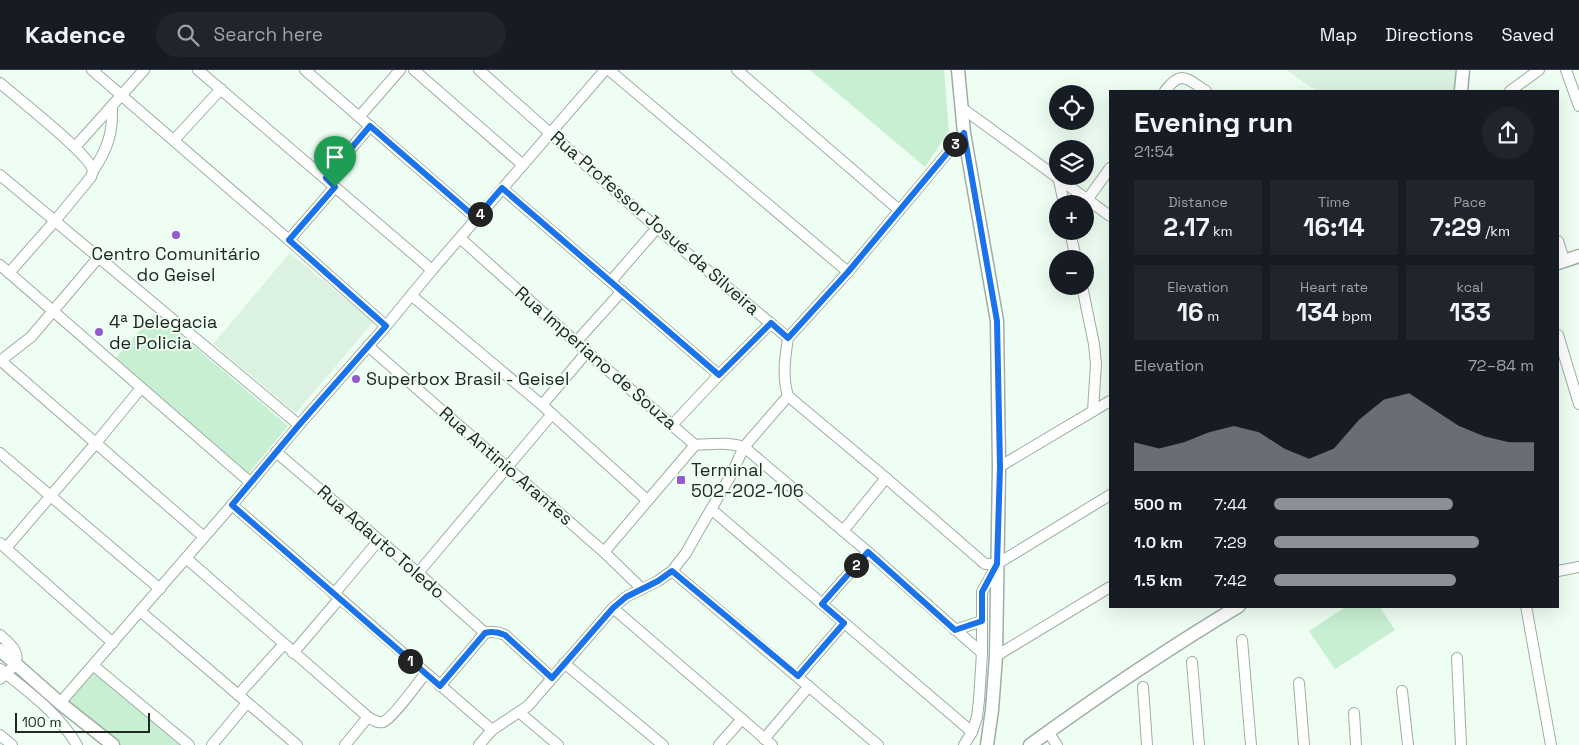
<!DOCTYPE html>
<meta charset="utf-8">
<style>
:root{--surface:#171b24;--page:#20242c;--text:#f1f3f6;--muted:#9ea1a6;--line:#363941;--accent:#8c9099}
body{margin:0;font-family:"Space Grotesk",sans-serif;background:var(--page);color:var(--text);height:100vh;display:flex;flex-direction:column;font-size:19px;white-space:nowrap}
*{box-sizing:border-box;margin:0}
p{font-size:16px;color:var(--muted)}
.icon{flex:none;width:28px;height:28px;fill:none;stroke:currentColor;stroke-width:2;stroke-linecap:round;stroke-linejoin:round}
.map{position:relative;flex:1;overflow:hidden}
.panel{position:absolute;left:1109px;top:20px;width:450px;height:518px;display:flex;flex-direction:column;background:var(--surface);border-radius:0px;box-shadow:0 5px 20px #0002}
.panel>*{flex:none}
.fabs{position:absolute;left:1049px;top:15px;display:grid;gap:10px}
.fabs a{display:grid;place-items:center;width:45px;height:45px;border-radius:50%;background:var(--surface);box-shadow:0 5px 20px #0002;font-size:25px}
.scale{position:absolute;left:15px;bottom:12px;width:135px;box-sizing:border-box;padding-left:5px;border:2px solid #212722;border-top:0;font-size:14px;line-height:18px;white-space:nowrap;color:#212722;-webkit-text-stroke:4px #eefef2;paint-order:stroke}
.pin{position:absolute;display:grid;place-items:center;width:42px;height:42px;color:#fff;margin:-51px -21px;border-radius:50% 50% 50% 0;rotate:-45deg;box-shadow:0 0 5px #0007}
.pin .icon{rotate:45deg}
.km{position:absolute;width:25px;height:25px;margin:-12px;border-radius:50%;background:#222;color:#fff;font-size:14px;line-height:25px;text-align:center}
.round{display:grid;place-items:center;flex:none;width:52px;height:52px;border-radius:26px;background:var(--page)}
.overview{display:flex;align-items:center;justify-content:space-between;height:85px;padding:0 25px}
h1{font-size:28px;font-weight:700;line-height:38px}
.metrics{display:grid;grid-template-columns:repeat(3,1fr);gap:8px;height:85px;padding:5px 25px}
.metrics div{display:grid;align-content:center;border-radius:0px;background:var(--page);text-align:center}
.metrics b{font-size:25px;font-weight:700}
.metrics small{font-size:14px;font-weight:400}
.metrics p{font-size:14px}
.chart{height:140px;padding:10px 25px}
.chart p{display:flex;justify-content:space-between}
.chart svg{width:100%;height:90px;margin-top:5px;fill:var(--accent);opacity:.7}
ul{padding:0 25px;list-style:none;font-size:16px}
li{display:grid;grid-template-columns:80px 60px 1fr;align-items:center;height:38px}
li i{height:12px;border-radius:6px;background:var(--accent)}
header{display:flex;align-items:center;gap:30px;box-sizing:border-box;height:70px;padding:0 25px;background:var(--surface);border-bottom:1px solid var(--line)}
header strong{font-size:24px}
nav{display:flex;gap:28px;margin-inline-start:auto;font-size:18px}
.search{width:350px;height:45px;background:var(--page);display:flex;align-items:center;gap:12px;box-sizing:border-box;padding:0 18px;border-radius:28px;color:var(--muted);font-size:19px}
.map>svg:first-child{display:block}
.built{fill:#dbf2e1}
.green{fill:#c7f0d2}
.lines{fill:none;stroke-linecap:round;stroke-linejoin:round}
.minor-casing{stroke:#9faea3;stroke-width:12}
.major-casing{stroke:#9faea3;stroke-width:15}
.minor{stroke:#fff;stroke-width:10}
.major{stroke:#fff;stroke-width:12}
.route-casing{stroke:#fff;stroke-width:10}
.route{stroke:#1a73e8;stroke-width:6}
.poi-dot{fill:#935ad1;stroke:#eefef2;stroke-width:2}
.labels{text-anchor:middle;stroke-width:4;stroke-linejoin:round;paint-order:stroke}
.street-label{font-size:18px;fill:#212722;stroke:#eefef2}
.poi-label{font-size:18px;fill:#212722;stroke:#eefef2;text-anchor:start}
</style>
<header>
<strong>Kadence</strong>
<div class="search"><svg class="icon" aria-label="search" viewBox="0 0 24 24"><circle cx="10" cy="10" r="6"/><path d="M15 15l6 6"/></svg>Search here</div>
<nav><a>Map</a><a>Directions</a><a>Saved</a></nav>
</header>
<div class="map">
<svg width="1579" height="675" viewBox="0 0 1579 675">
<rect width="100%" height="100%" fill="#eefef2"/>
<g class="built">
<polygon points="1286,0 1456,0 1454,21 1317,21"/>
<polygon points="290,183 373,252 296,343 213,274"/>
</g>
<g class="green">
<polygon points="810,0 944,0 949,61 925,97"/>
<polygon points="155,243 288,356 247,405 114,290"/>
<polygon points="1347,536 1379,536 1395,560 1335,599 1309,561"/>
<polygon points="93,600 182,675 119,675 68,631"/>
</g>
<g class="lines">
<defs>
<g id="minor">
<polyline points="92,0 289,170 386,256"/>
<polyline points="198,0 432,200"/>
<polyline points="305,0 476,148"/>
<polyline points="414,0 523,95"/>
<polyline points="479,0 657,158 788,268"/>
<polyline points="609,0 848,202"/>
<polyline points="737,0 899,140"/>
<polyline points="1566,0 1579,36"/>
<path d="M0 13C16 27 91 85 93 101L91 107 54 152 9 203"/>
<path d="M1165 21C1181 0 1186 8 1206 21"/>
<polyline points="1510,21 1539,0"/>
<polyline points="962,38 1110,146"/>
<polyline points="359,47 400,0"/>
<polyline points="174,70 221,19"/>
<polyline points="75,77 144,0"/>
<path d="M93 101C108 78 113 63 112 36"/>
<polyline points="0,105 299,355"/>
<polyline points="326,108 370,56"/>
<polyline points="1059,110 1064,134"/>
<polyline points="503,119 719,305"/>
<polyline points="1087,130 1110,98"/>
<polyline points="1070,161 1076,189"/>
<path d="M460 168 587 282 695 375C712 374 728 372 744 377L868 482 982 583"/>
<polyline points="289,170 335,117"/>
<polyline points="1558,171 1564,190"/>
<polyline points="0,195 251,413"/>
<polyline points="611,211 657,158"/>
<polyline points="1082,216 1094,274 1096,294 1093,341"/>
<polyline points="411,225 542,335 647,430"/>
<polyline points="1558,265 1579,334"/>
<polyline points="788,268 848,202 964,63"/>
<path d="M788 268C785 288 782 306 788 326"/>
<polyline points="576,272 622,221"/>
<polyline points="368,276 604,482 642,519"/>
<polyline points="0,290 204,467"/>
<polyline points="0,291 31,267 98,188"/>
<polyline points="788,326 886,408 985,494 997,494 1110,425"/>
<polyline points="542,335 587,282"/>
<polyline points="672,355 719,305 771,253"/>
<polyline points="276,382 418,503 485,563"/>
<polyline points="0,383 160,519"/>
<polyline points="999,397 1110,331"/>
<polyline points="232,435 492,660"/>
<polyline points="711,439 972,662"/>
<polyline points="843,461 886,408"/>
<polyline points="0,473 113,573"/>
<polyline points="6,478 96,373 141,318"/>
<polyline points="604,482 695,375"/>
<path d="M186 488 368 647C373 650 377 653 383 652 392 649 418 613 425 604"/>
<polyline points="672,501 878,675"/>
<polyline points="1558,501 1579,497"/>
<polyline points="418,503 552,344"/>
<polyline points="334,524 379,470"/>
<polyline points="822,534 868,482"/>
<polyline points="1526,536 1551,675"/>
<polyline points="613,538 772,675"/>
<polyline points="140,541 297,675"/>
<polyline points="955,560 982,551"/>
<path d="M0 565C8 572 21 582 15 594 12 599 4 605 0 609"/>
<polyline points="1242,570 1251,675"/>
<polyline points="293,583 339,529"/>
<polyline points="996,586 1110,517"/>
<polyline points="1457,588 1461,675"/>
<polyline points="1192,592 1199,675"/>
<polyline points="564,593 663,675"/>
<polyline points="94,596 189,675"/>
<path d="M0 599C29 622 58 643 77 675"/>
<polyline points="798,606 844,553"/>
<polyline points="1299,613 1304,675"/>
<path d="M440 616 485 563C492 561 498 562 505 565L552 608"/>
<polyline points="1143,617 1147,675"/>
<polyline points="1402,621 1408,675"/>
<polyline points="238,625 284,574"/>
<polyline points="60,633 232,435 299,355 386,256 432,200 605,0"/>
<polyline points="520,643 558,675"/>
<polyline points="1354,643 1356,675"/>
<polyline points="1048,662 1057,675"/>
<polyline points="0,665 12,675"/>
<polyline points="764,669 809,616"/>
<polyline points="212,675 247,633"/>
<polyline points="345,675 368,647"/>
<polyline points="479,675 492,660 528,636 613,538 626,527 658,511 672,501 686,483 699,460 731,405 744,377 788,326"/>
<polyline points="719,675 742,649"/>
<polyline points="964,675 972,662 977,647 979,630 982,583 982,522 997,495"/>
</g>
<g id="major">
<polyline points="958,0 964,63 997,251 999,397 996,586 992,640 987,675"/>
<polyline points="1461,21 1463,0"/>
<polyline points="1558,193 1579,186"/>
<polyline points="0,580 60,633 113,675"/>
<path d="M1030 675C1098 626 1167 579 1239 536"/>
</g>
</defs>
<use href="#minor" class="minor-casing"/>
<use href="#major" class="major-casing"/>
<use href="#minor" class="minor"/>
<use href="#major" class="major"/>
</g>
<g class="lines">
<defs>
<path id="route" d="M370 56 476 148 502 118 719 305 771 253 788 268 848 202 964 63 997 251 1000 397 997 494 982 522V551L955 560 868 482 822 534 844 553 798 606 672 501 658 511 626 527 613 538 552 608 505 565C498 562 492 561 485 563L440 616 232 435 299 355 386 256 289 170 335 117 326 108Z"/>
</defs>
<use href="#route" class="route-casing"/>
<use href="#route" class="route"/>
</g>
<g class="poi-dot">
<circle cx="176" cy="165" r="5"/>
<circle cx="99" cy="262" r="5"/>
<circle cx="356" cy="309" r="5"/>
<rect x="676" y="405" width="10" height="10" rx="2.5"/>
</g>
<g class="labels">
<g class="street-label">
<text transform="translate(655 153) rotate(41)" y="6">Rua Professor Josué da Silveira</text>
<text transform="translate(596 288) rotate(41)" y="6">Rua Imperiano de Souza</text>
<text transform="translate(506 396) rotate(41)" y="6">Rua Antinio Arantes</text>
<text transform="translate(381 472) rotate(41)" y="6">Rua Adauto Toledo</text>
</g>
<g class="poi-label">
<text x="176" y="190" text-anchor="middle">Centro Comunitário<tspan x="176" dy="21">do Geisel</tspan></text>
<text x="109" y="258">4ª Delegacia<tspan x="109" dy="21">de Policia</tspan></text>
<text x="366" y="315">Superbox Brasil - Geisel</text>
<text x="691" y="406">Terminal<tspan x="691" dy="21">502-202-106</tspan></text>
</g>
</g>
</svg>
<div class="fabs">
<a><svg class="icon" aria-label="locate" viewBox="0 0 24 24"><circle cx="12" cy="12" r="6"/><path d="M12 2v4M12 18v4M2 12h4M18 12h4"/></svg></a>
<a><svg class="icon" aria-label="layers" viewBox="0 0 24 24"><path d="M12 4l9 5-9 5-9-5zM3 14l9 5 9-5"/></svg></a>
<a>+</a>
<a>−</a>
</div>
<div class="scale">100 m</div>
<div class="pin" style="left:335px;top:117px;background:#1e9e55"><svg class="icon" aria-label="arrive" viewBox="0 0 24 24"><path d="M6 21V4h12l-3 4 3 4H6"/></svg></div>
<b class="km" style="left:410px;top:591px">1</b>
<b class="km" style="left:856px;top:495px">2</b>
<b class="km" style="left:955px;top:74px">3</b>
<b class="km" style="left:480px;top:144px">4</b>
<section class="panel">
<div class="overview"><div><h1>Evening run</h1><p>21:54</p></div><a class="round"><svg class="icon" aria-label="share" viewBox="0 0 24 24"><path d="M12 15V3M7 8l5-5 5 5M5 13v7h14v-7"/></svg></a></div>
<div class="metrics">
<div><p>Distance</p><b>2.17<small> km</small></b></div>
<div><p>Time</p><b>16:14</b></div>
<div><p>Pace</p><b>7:29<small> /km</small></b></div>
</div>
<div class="metrics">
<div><p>Elevation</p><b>16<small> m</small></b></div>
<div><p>Heart rate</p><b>134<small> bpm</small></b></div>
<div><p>kcal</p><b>133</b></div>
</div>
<div class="chart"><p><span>Elevation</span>72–84 m</p>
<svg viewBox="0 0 160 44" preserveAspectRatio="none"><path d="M0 44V30L10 33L20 30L30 25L40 22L50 25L60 33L70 38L80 33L90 19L100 9L110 6L120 14L130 22L140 27L150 30L160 30V44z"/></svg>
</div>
<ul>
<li><b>500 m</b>7:44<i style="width:69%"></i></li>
<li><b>1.0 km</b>7:29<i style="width:79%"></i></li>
<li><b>1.5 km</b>7:42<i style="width:70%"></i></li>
</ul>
</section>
</div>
